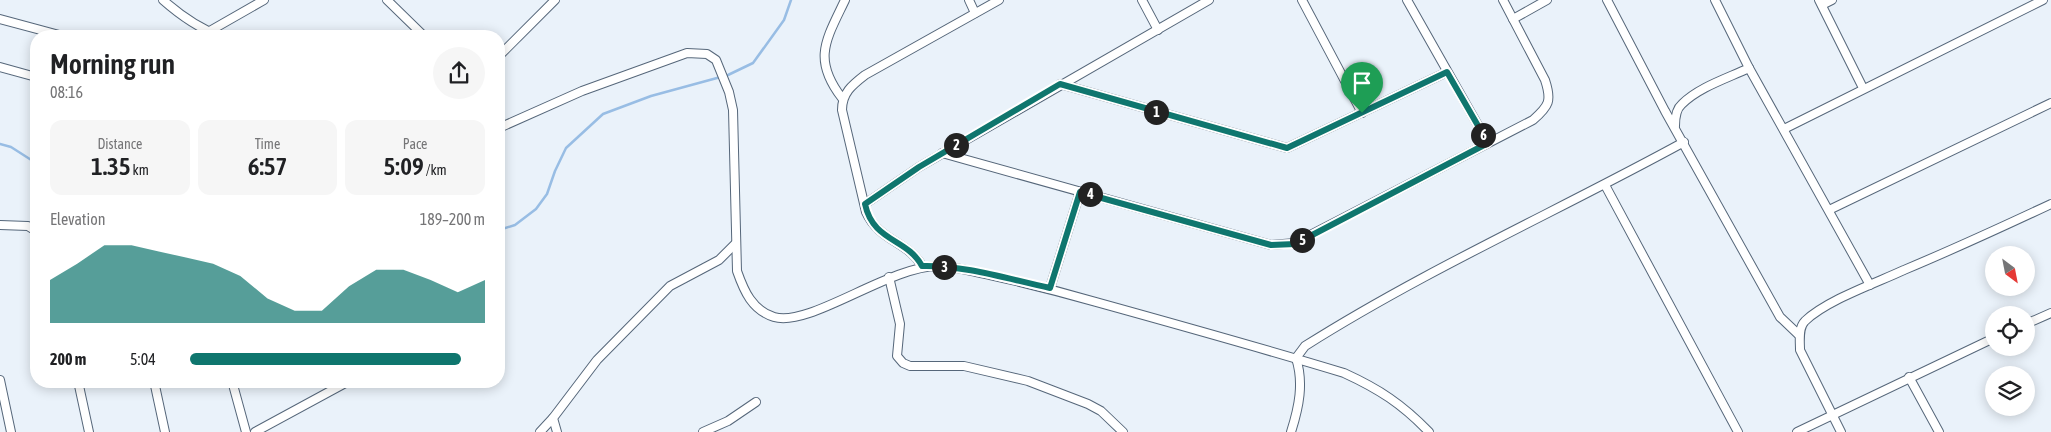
<!DOCTYPE html>
<meta charset="utf-8">
<style>
:root{--surface:#fff;--page:#f6f6f6;--text:#202124;--muted:#757577;--accent:#0f766e}
body{margin:0;font-family:"Asap Condensed",sans-serif;background:var(--page);color:var(--text);height:100vh;display:flex;flex-direction:column;font-size:19px;white-space:nowrap}
*{box-sizing:border-box;margin:0}
p{font-size:16px;color:var(--muted)}
.icon{flex:none;width:28px;height:28px;fill:none;stroke:currentColor;stroke-width:2;stroke-linecap:round;stroke-linejoin:round}
.map{position:relative;flex:1;overflow:hidden}
.drawer{position:absolute;left:30px;top:30px;width:475px;height:358px;display:flex;flex-direction:column;background:var(--surface);border-radius:20px;box-shadow:0 2px 12px #0003}
.drawer>*{flex:none}
.needle{width:32px;rotate:148deg}
.fabs{position:absolute;left:1985px;top:246px;display:grid;gap:10px}
.fabs a{display:grid;place-items:center;width:50px;height:50px;border-radius:50%;background:var(--surface);box-shadow:0 2px 12px #0003;font-size:25px}
.pin{position:absolute;display:grid;place-items:center;width:42px;height:42px;color:#fff;margin:-51px -21px;border-radius:50% 50% 50% 0;rotate:-45deg;box-shadow:0 0 5px #0007}
.pin .icon{rotate:45deg}
.km{position:absolute;width:25px;height:25px;margin:-12px;border-radius:50%;background:#222;color:#fff;font-size:14px;line-height:25px;text-align:center}
.round{display:grid;place-items:center;flex:none;width:52px;height:52px;border-radius:26px;background:var(--page)}
.headline{display:flex;align-items:center;justify-content:space-between;height:85px;padding:0 20px}
h1{font-size:28px;font-weight:600;line-height:38px}
.figures{display:grid;grid-template-columns:repeat(3,1fr);gap:8px;height:85px;padding:5px 20px}
.figures div{display:grid;align-content:center;border-radius:12px;background:var(--page);text-align:center}
.figures b{font-size:25px;font-weight:600}
.figures small{font-size:14px;font-weight:400}
.figures p{font-size:14px}
.chart{height:140px;padding:10px 20px}
.chart p{display:flex;justify-content:space-between}
.chart svg{width:100%;height:90px;margin-top:5px;fill:var(--accent);opacity:.7}
ul{padding:0 20px;list-style:none;font-size:16px}
li{display:grid;grid-template-columns:80px 60px 1fr;align-items:center;height:38px}
li i{height:12px;border-radius:6px;background:var(--accent)}
.map>svg:first-child{display:block}
.lines{fill:none;stroke-linecap:round;stroke-linejoin:round}
.stream{stroke:#98bde4;stroke-width:2.5}
.minor-casing{stroke:#56677a;stroke-width:10}
.minor{stroke:#fff;stroke-width:8}
.route-casing{stroke:#fff;stroke-width:10}
.route{stroke:#0f766e;stroke-width:6}
</style>
<div class="map">
<svg width="2051" height="432" viewBox="0 0 2051 432">
<rect width="100%" height="100%" fill="#eaf2fa"/>
<g class="lines">
<g class="stream">
<polyline points="0,144 11,147 36,163"/>
<polyline points="499,230 515,225 536,209 547,194 555,171 566,148 603,114 651,96 728,75 753,63 784,20 791,0"/>
</g>
<defs>
<g id="minor">
<path d="M163 0C180 15 198 28 220 36"/>
<polyline points="387,0 424,36"/>
<polyline points="969,0 975,13"/>
<polyline points="1142,0 1158,30"/>
<polyline points="1302,0 1362,113"/>
<polyline points="1407,0 1488,143"/>
<polyline points="1607,0 1665,111 1780,317 1799,335"/>
<polyline points="1715,0 1749,68 1870,285"/>
<polyline points="1819,0 1863,88"/>
<polyline points="1822,5 1832,0"/>
<polyline points="0,19 63,36"/>
<polyline points="1513,19 1547,0"/>
<polyline points="208,32 264,0"/>
<polyline points="499,56 555,0"/>
<polyline points="0,67 36,77"/>
<polyline points="1060,84 1287,148 1447,72"/>
<path d="M842 98C812 59 826 40 845 0"/>
<path d="M1675 126C1675 119 1676 109 1682 104 1699 87 1728 78 1749 68"/>
<path d="M499 128 582 91 687 53 707 54 716 60 729 92 733 110 737 271C744 291 752 310 774 317 809 328 889 266 938 266 955 266 973 272 990 275 1026 283 1061 292 1096 302 1179 325 1262 348 1344 373 1379 389 1402 404 1429 432"/>
<polyline points="1784,129 2043,0"/>
<path d="M942 153 1271 245 1295 243 1533 120C1549 106 1552 101 1545 80L1503 0"/>
<polyline points="1605,185 1738,432"/>
<polyline points="865,204 919,167 1209,0"/>
<polyline points="1829,210 2051,103"/>
<polyline points="0,225 28,226 36,231"/>
<path d="M922 266C909 242 879 241 866 212L842 110C842 93 852 85 865 75L999 0"/>
<polyline points="889,277 900,324 897,356 903,363 910,366 964,366 1028,381 1088,404 1101,411 1123,432"/>
<polyline points="1050,288 1080,192"/>
<polyline points="2026,324 2051,313"/>
<polyline points="1909,377 1939,432"/>
<polyline points="0,380 11,432"/>
<polyline points="78,381 89,432"/>
<polyline points="154,381 165,432"/>
<polyline points="232,381 246,432"/>
<polyline points="255,432 349,381"/>
<polyline points="540,432 553,418"/>
<polyline points="557,432 553,418 597,360 670,286 719,260 735,244"/>
<polyline points="703,432 728,421 756,402"/>
<path d="M1291 432C1299 407 1304 383 1296 358L1305 346C1427 269 1558 211 1684 142"/>
<polyline points="1797,432 1994,338"/>
<path d="M1841 432 1800 350C1800 341 1798 328 1805 321 1827 300 1876 283 1904 270 1954 249 2002 227 2051 204"/>
</g>
</defs>
<use href="#minor" class="minor-casing"/>
<use href="#minor" class="minor"/>
</g>
<g class="lines">
<defs>
<path id="route" d="M1447 72 1488 143 1295 244 1271 245 1080 192 1050 288C1008 279 965 265 922 266 907 238 873 242 865 204L919 167 1060 84 1287 148Z"/>
</defs>
<use href="#route" class="route-casing"/>
<use href="#route" class="route"/>
</g>
</svg>
<div class="fabs">
<a><svg class="needle" viewBox="-14 -14 28 28"><path d="M0-13l5 13h-10z" fill="#e53935"/><path d="M0 13l5-13h-10z" fill="#757577"/></svg></a>
<a><svg class="icon" aria-label="locate" viewBox="0 0 24 24"><circle cx="12" cy="12" r="6"/><path d="M12 2v4M12 18v4M2 12h4M18 12h4"/></svg></a>
<a><svg class="icon" aria-label="layers" viewBox="0 0 24 24"><path d="M12 4l9 5-9 5-9-5zM3 14l9 5 9-5"/></svg></a>
</div>
<div class="pin" style="left:1362px;top:113px;background:#1e9e55"><svg class="icon" aria-label="arrive" viewBox="0 0 24 24"><path d="M6 21V4h12l-3 4 3 4H6"/></svg></div>
<b class="km" style="left:1156px;top:112px">1</b>
<b class="km" style="left:956px;top:145px">2</b>
<b class="km" style="left:944px;top:267px">3</b>
<b class="km" style="left:1090px;top:194px">4</b>
<b class="km" style="left:1302px;top:240px">5</b>
<b class="km" style="left:1483px;top:135px">6</b>
<section class="drawer">
<div class="headline"><div><h1>Morning run</h1><p>08:16</p></div><a class="round"><svg class="icon" aria-label="share" viewBox="0 0 24 24"><path d="M12 15V3M7 8l5-5 5 5M5 13v7h14v-7"/></svg></a></div>
<div class="figures">
<div><p>Distance</p><b>1.35<small> km</small></b></div>
<div><p>Time</p><b>6:57</b></div>
<div><p>Pace</p><b>5:09<small> /km</small></b></div>
</div>
<div class="chart"><p><span>Elevation</span>189–200 m</p>
<svg viewBox="0 0 160 44" preserveAspectRatio="none"><path d="M0 44V23L10 15L20 6L30 6L40 9L50 12L60 15L70 21L80 32L90 38L100 38L110 26L120 18L130 18L140 23L150 29L160 23V44z"/></svg>
</div>
<ul>
<li><b>200 m</b>5:04<i style="width:92%"></i></li>
</ul>
</section>
</div>
